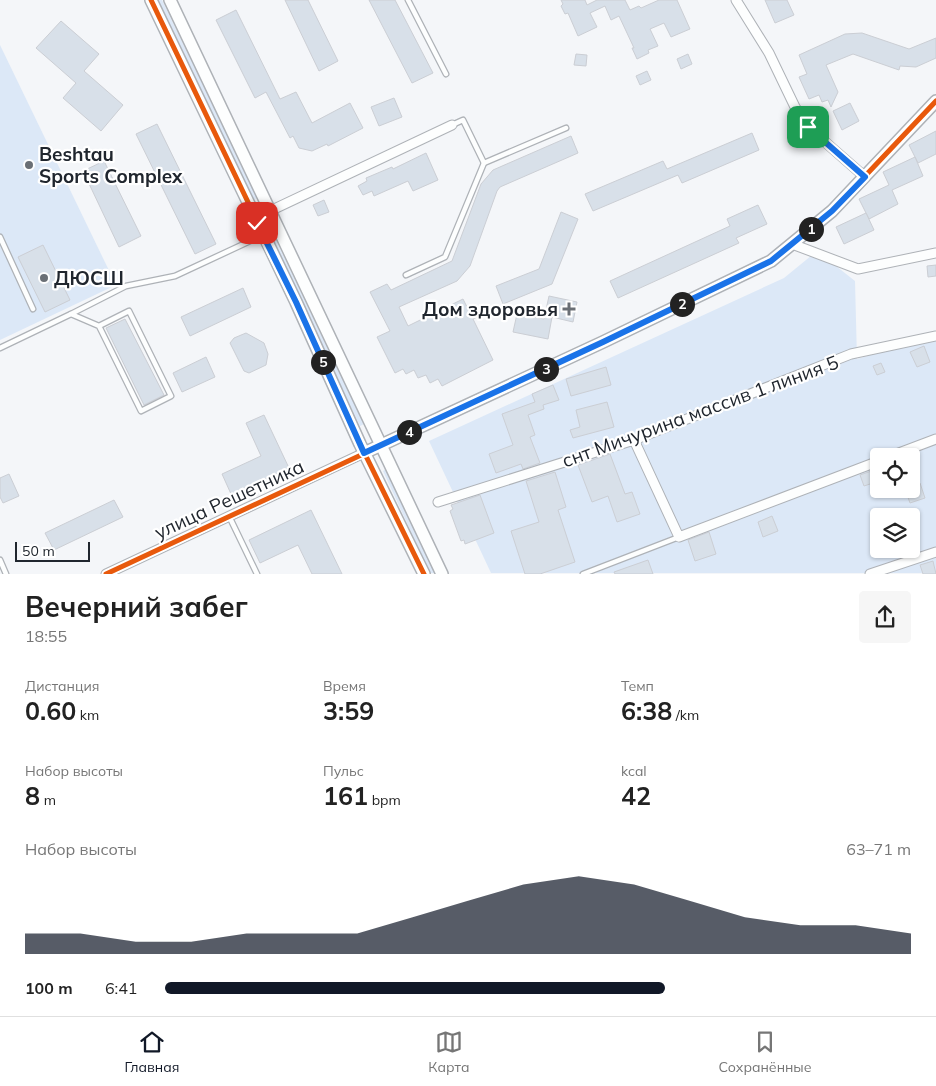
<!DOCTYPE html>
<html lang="ru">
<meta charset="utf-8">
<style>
:root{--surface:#fff;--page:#f6f6f6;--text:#222;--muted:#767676;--line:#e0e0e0;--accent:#111827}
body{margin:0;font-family:Mulish,sans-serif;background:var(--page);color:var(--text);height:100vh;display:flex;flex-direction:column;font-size:19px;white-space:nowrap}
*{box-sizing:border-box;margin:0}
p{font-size:16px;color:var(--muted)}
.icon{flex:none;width:28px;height:28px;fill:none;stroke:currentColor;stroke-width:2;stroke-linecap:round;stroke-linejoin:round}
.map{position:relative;height:574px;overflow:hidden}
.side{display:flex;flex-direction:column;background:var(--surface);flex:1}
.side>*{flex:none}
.tools{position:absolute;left:870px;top:448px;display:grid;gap:10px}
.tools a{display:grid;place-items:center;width:50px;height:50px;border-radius:5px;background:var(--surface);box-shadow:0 1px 4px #0004;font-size:25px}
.scale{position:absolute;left:15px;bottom:12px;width:75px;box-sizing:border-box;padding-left:5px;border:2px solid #20262e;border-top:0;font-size:14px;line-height:18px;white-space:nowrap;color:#20262e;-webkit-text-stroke:4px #fff;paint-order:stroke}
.pin{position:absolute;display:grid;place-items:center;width:42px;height:42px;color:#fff;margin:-21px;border-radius:10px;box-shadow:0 2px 8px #0006}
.km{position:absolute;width:25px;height:25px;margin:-12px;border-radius:50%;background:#222;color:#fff;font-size:14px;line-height:25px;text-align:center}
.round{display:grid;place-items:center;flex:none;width:52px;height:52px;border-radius:5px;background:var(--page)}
.headline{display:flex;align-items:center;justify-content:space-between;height:85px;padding:0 25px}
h1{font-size:28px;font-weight:700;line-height:38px}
.figures{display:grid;grid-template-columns:repeat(3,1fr);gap:8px;height:85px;padding:5px 25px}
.figures div{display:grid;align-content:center}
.figures b{font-size:25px;font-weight:700}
.figures small{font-size:14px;font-weight:400}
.figures p{font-size:14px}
.chart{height:140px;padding:10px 25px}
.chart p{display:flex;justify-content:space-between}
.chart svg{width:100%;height:90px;margin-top:5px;fill:var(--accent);opacity:.7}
ul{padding:0 25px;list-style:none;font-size:16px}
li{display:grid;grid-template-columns:80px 60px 1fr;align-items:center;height:38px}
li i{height:12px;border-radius:6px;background:var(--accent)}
.dock{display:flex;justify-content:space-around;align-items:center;height:70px;border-top:1px solid var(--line);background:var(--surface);font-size:14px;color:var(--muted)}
.dock a{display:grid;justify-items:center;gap:2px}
.dock .selected{color:var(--accent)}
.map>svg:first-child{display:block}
.green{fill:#dce8f7;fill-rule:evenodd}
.building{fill:#d8e0e9;stroke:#cbced4}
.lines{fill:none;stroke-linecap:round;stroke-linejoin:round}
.service-casing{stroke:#aeb2b7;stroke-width:7}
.minor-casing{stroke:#aeb2b7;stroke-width:11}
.tertiary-casing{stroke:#aeb2b7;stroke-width:14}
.service{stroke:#fdfefe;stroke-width:4.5}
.minor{stroke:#fdfefe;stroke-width:9}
.tertiary{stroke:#fdfefe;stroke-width:11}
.cycleway-casing{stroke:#fff;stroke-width:8}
.cycleway{stroke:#e8590c;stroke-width:5}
.route-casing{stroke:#fff;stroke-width:10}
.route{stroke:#1a73e8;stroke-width:6}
.poi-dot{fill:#6a6f75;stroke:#fff;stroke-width:2}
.labels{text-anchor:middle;stroke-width:4.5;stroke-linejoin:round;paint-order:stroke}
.poi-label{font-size:19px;font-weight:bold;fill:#20262e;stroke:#fff;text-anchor:start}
.street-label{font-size:19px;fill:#20262e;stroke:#fff}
</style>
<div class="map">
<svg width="936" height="574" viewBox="0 0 936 574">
<rect width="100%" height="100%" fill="#f4f6f9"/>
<g class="green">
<polygon points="158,0 162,0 257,198 253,200"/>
<polygon points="0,45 116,285 0,340"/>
<polygon points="270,228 364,424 360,426 267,229"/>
<path d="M817 251 855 281 857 359 936 336V573H491L429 441 784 278ZM879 456H911V489H879ZM879 516H911V549H879Z"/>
<polygon points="386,469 435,573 430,573 383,471"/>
</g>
<g class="building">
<polygon points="285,0 308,0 338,61 319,71"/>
<polygon points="369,0 395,0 433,73 412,83"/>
<polygon points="561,0 585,0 587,5 597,0 625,0 630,10 639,6 641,8 659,0 677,0 690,29 671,37 664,23 650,29 658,46 648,50 649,53 637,59 632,48 634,48 619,16 611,20 605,6 590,13 597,27 578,36 568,13 565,14 561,6 563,4"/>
<polygon points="765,0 787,0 794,15 775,23"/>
<polygon points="236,10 280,99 296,92 312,123 350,103 363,128 328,146 327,144 312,151 299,148 293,136 290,138 266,92 255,98 216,20"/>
<polygon points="61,21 99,54 84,71 123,105 101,131 63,98 76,83 36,48"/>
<polygon points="862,33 909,49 936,38 936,58 916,67 900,66 899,70 853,54 826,65 838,92 831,107 828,100 822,102 819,95 809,99 799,77 807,74 799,55 845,34"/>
<polygon points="576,54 587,55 586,66 574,65"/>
<polygon points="688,54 692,64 681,69 677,59"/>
<polygon points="647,71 651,80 640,85 636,76"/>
<polygon points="394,98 402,117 379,126 371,107"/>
<polygon points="850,103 859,121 842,130 833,111"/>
<polygon points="157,124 216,244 195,254 136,134"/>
<polygon points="936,131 936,154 918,163 909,145"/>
<polygon points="752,133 759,150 682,183 678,175 593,211 585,194 663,161 667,169"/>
<polygon points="571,136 578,153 500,187 497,191 470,266 457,281 399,307 408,326 463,299 469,311 477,307 481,315 473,319 493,360 442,386 438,379 430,383 426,375 418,378 414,370 406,374 403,369 395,373 377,337 390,331 370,292 387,284 391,290 452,261 481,184 493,170"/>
<polygon points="426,153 438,180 413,191 408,181 374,196 372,191 363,195 358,186 367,181 366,178 392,167 393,169"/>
<polygon points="915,157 923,176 892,190 898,204 869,219 859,199 889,185 883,172"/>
<polygon points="104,161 141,236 119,247 83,171"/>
<polygon points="324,200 329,212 318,216 313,205"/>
<polygon points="758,205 767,224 736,238 739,243 618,298 610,281 730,226 727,219"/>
<polygon points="561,212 578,219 552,284 503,304 496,286 539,269"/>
<polygon points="866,213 874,230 844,244 836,227"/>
<polygon points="43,245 70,300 45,312 18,257"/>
<polygon points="936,265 936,276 928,277 927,266"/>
<polygon points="243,288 251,307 190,336 181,317"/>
<polygon points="549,296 577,302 573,322 552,317 548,339 513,332 517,314 544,319"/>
<polygon points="125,319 164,395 144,405 106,328"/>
<polygon points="246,333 264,343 268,354 266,365 249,373 244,371 230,343 234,338"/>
<polygon points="924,346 930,362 917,367 910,352"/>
<polygon points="206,357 215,377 182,392 173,373"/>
<polygon points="881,363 885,372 877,375 873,366"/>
<polygon points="606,367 611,385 571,396 566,379"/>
<polygon points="553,385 559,400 543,405 544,409 528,415 535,435 530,437 540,463 523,469 521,464 496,473 489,454 513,445 502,414 535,402 532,394"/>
<polygon points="607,402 614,427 573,438 570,430 580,427 576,410"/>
<polygon points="264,415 289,468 231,494 222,474 261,456 246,423"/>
<polygon points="610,454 625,494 632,492 640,514 617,522 608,496 592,502 578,465"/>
<polygon points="877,469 879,481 864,486 860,475"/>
<polygon points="555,472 566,507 558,510 575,562 540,574 525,574 511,531 539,522 526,481"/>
<polygon points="9,474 19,496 3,503 0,497 0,478"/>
<polygon points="920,483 925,498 910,503 905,489 911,489 911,486"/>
<polygon points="480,495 494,533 465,544 464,540 461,541 450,511 453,509 451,505"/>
<polygon points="114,500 123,517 54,550 45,533"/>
<polygon points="311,510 342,574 312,574 298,545 260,563 249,540"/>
<polygon points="772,516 778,531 763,537 758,522"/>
<polygon points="709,532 716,554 695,561 688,540"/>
<polygon points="648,560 653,574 615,574 614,572"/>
<polygon points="933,561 936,574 923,574 920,565"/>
</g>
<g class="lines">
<defs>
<g id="service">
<polyline points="408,0 446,74"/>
<polyline points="452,125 463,120 484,163"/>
<polyline points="0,237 33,309"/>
<polyline points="406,275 445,257 484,163 566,128"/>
<polyline points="71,314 126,286 175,276 263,235"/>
<polyline points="0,348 71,314 99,326 141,411 171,396 129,311 99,326"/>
<polyline points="229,516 257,574"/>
<polyline points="0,560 6,574"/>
<polyline points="583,574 679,537"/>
</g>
<g id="minor">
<polyline points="736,0 769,53 795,107 808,127 865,177"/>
<polyline points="255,218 452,125"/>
<polyline points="792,244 858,269 936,253"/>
<polyline points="634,440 679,537 879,461"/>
<polyline points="891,456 936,439"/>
<polyline points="438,502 634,440 851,354 936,336"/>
<polyline points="106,574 364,453"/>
<polyline points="870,574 936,552"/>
</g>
<g id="tertiary">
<polyline points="151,0 296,302 360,444 424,574"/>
<polyline points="170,0 442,574"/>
<polyline points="364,453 603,342 771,261 832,211 936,101"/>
</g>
</defs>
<use href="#service" class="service-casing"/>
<use href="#minor" class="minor-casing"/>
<use href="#tertiary" class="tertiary-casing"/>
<use href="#service" class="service"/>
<use href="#minor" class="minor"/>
<use href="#tertiary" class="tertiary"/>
<defs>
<g id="cycleway">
<polyline points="151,0 296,302 360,444 424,574"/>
<polyline points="106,574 603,342 771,261 832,211 936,101"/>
</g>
</defs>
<use href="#cycleway" class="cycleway-casing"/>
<use href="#cycleway" class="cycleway"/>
</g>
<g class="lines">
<defs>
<polyline id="route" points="257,223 296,302 364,453 603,342 771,261 832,211 865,177 808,127"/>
</defs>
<use href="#route" class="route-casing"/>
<use href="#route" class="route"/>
</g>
<g class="poi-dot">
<circle cx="29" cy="165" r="5"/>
<circle cx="44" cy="278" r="5"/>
<path d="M566.5 301.5h5v5h5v5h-5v5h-5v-5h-5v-5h5z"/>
</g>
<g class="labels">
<g class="poi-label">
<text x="39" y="161">Beshtau<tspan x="39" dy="22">Sports Complex</tspan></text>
<text x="54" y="285">ДЮСШ</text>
<text x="558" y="316" text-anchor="end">Дом здоровья</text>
</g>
<g class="street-label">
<text transform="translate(700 411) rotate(-20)" y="7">снт Мичурина массив 1 линия 5</text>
<text transform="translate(229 499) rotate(-25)" y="7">улица Решетника</text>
</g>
</g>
</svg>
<div class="tools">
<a><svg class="icon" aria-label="locate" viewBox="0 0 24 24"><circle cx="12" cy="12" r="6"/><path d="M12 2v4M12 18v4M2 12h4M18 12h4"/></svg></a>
<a><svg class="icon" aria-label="layers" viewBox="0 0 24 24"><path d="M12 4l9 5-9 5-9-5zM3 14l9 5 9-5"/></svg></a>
</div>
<div class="scale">50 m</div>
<div class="pin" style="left:808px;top:127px;background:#1e9e55"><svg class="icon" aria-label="arrive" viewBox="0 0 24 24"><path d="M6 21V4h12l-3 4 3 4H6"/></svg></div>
<div class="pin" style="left:257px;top:223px;background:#d93025"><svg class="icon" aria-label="check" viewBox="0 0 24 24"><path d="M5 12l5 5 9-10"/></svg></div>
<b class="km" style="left:811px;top:229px">1</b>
<b class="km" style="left:682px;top:304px">2</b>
<b class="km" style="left:546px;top:369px">3</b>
<b class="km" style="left:409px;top:432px">4</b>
<b class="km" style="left:323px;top:362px">5</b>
</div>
<section class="side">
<div class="headline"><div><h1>Вечерний забег</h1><p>18:55</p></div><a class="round"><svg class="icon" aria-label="share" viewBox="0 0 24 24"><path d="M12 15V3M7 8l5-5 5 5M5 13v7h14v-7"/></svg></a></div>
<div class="figures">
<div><p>Дистанция</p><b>0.60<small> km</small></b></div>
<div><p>Время</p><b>3:59</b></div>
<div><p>Темп</p><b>6:38<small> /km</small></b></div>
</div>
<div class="figures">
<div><p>Набор высоты</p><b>8<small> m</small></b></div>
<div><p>Пульс</p><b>161<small> bpm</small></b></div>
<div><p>kcal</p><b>42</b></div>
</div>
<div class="chart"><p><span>Набор высоты</span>63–71 m</p>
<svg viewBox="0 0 160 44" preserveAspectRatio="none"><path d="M0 44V34L10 34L20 38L30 38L40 34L50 34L60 34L70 26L80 18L90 10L100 6L110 10L120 18L130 26L140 30L150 30L160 34V44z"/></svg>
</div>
<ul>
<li><b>100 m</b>6:41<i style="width:67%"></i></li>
</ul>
</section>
<nav class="dock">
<a class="selected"><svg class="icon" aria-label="home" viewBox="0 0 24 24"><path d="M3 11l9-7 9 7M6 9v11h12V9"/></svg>Главная</a>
<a><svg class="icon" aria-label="map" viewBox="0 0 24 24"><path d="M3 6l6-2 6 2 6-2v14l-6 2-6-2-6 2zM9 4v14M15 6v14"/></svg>Карта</a>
<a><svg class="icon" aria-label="saved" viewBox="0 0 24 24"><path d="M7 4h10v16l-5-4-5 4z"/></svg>Сохранённые</a>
</nav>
